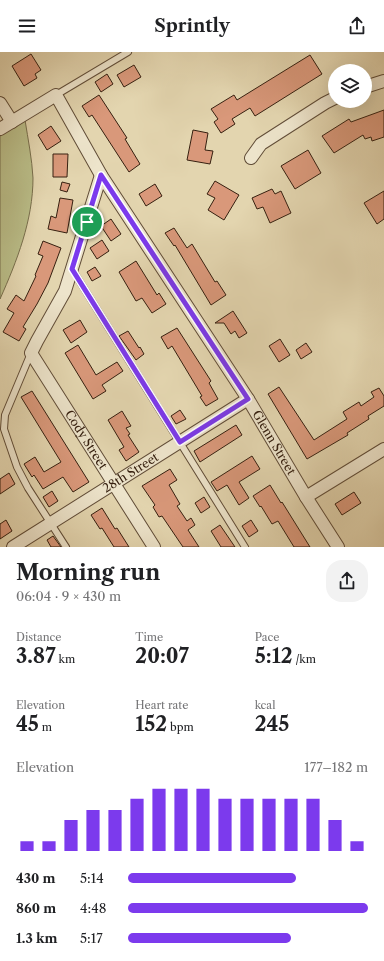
<!DOCTYPE html>
<meta charset="utf-8">
<style>
:root{--surface:#fff;--page:#f2f2f2;--text:#202124;--muted:#757577;--accent:#7c3aed}
body{margin:0;font-family:"Libre Caslon Text",serif;background:var(--page);color:var(--text);height:100vh;display:flex;flex-direction:column;font-size:15px;white-space:nowrap}
*{box-sizing:border-box;margin:0}
p{font-size:13px;color:var(--muted)}
.icon{flex:none;width:22px;height:22px;fill:none;stroke:currentColor;stroke-width:2;stroke-linecap:round;stroke-linejoin:round}
.map{position:relative;height:495px;overflow:hidden}
.side{display:flex;flex-direction:column;background:var(--surface);flex:1}
.side>*{flex:none}
.fabs{position:absolute;left:328px;top:12px;display:grid;gap:8px}
.fabs a{display:grid;place-items:center;width:44px;height:44px;border-radius:50%;background:var(--surface);box-shadow:0 4px 16px #0002;font-size:20px}
.pin{position:absolute;display:grid;place-items:center;width:34px;height:34px;color:#fff;margin:-17px;border:2px solid #fff;border-radius:50%;box-shadow:0 1px 4px #0007}
.round{display:grid;place-items:center;flex:none;width:42px;height:42px;border-radius:16px;background:var(--page)}
.head{display:flex;align-items:center;justify-content:space-between;height:68px;padding:0 16px}
h1{font-size:22px;font-weight:800;line-height:30px}
.metrics{display:grid;grid-template-columns:repeat(3,1fr);gap:6px;height:68px;padding:4px 16px}
.metrics div{display:grid;align-content:center}
.metrics b{font-size:20px;font-weight:800}
.metrics small{font-size:11px;font-weight:400}
.metrics p{font-size:11px}
.chart{height:112px;padding:8px 16px}
.chart p{display:flex;justify-content:space-between}
.chart svg{width:100%;height:72px;margin-top:4px;stroke:var(--accent);stroke-width:6}
ul{padding:0 16px;list-style:none;font-size:13px}
li{display:grid;grid-template-columns:64px 48px 1fr;align-items:center;height:30px}
li i{height:10px;border-radius:5px;background:var(--accent)}
header{display:flex;justify-content:space-between;align-items:center;height:52px;padding:0 16px;background:var(--surface);font-size:18px;font-weight:800}
.map>svg:first-child{display:block}
.green{fill:#b9bc87;stroke:#786e4c}
.building{fill:#d9987a;stroke:#362010}
.lines{fill:none;stroke-linecap:round;stroke-linejoin:round}
.service-casing{stroke:#614d38;stroke-width:8}
.minor-casing{stroke:#614d38;stroke-width:14}
.service{stroke:#ede4cb;stroke-width:6}
.minor{stroke:#ede4cb;stroke-width:12}
.route-casing{stroke:#fff;stroke-width:8}
.route{stroke:#7c3aed;stroke-width:5}
.labels{text-anchor:middle;stroke-width:4;stroke-linejoin:round;paint-order:stroke}
.street-label{font-size:12px;fill:#362010;stroke:#ede4cb}
</style>
<header><svg class="icon" aria-label="menu" viewBox="0 0 24 24"><path d="M4 6h16M4 12h16M4 18h16"/></svg>Sprintly<svg class="icon" aria-label="share" viewBox="0 0 24 24"><path d="M12 15V3M7 8l5-5 5 5M5 13v7h14v-7"/></svg></header>
<div class="map">
<svg width="384" height="495" viewBox="0 0 384 495">
<rect width="100%" height="100%" fill="#e3d5af"/>
<filter id="stains"><feTurbulence type="fractalNoise" baseFrequency=".005" numOctaves="4"/><feColorMatrix values="0 0 0 0 .2 0 0 0 0 .09 0 0 0 0 .02 0 0 0 .5 -.17"/></filter>
<radialGradient id="worn" r=".72"><stop offset=".6" stop-color="#630" stop-opacity="0"/><stop offset="1" stop-color="#630" stop-opacity=".3"/></radialGradient>
<path class="green" d="M25 68C28 87 32 107 33 126 33 168 17 209 0 247V84Z"/>
<g class="building">
<polygon points="31,2 41,18 35,22 37,26 24,34 12,14"/>
<polygon points="310,3 322,22 255,64 250,56 232,67 235,72 221,81 214,70 218,67 211,57 234,43 237,48"/>
<polygon points="134,13 141,25 124,35 117,23"/>
<polygon points="107,22 113,32 101,40 95,30"/>
<polygon points="99,43 127,86 125,87 140,112 129,120 92,63 89,65 82,54"/>
<polygon points="384,58 384,85 372,89 371,85 365,87 363,83 334,101 322,84 349,67 351,70"/>
<polygon points="51,74 61,89 47,98 38,83"/>
<polygon points="193,78 208,81 205,98 213,99 210,112 187,108"/>
<polygon points="308,98 321,121 295,137 281,114"/>
<polygon points="53,102 68,102 67,125 53,125"/>
<polygon points="215,129 239,143 224,168 208,158 215,146 207,142"/>
<polygon points="62,130 70,132 67,140 60,138"/>
<polygon points="155,132 162,144 146,154 139,142"/>
<polygon points="272,137 275,142 281,139 291,161 270,171 263,155 257,157 252,146"/>
<polygon points="384,139 384,167 377,172 364,151"/>
<polygon points="60,146 73,148 67,181 48,177 51,164 56,166"/>
<polygon points="111,167 121,182 111,189 101,174"/>
<polygon points="174,176 187,196 192,192 215,230 217,229 226,243 211,253 175,193 174,194 165,181"/>
<polygon points="102,188 109,199 97,207 90,196"/>
<polygon points="43,189 61,196 48,231 37,252 23,275 26,277 19,289 3,280 14,261 7,257 16,243 24,249 36,224 35,223 43,204 38,202"/>
<polygon points="136,209 157,243 159,241 166,252 152,261 142,246 136,249 119,220"/>
<polygon points="95,215 101,224 92,229 87,220"/>
<polygon points="233,259 247,281 239,286 235,279 231,282 224,271 215,271"/>
<polygon points="80,268 87,280 71,291 63,278"/>
<polygon points="177,276 211,329 209,331 218,347 206,354 200,345 202,344 172,294 168,297 161,285"/>
<polygon points="128,279 139,296 140,295 144,302 136,308 119,284"/>
<polygon points="280,287 290,303 279,310 269,294"/>
<polygon points="306,291 312,300 301,307 296,298"/>
<polygon points="78,293 96,323 117,310 123,319 102,333 106,339 93,347 65,301"/>
<polygon points="279,335 314,388 347,367 343,360 359,350 361,354 374,345 371,340 379,336 384,344 384,354 368,364 369,367 347,381 348,383 307,407 268,342"/>
<polygon points="32,339 89,430 73,440 63,425 43,437 34,423 32,425 24,412 35,405 44,420 61,410 21,345"/>
<polygon points="180,358 186,367 176,372 171,364"/>
<polygon points="122,359 131,374 126,376 130,382 128,383 139,400 126,409 119,398 124,395 108,368"/>
<polygon points="236,373 242,383 200,410 194,399"/>
<polygon points="252,404 260,417 239,430 249,446 239,453 227,433 217,439 211,430"/>
<polygon points="170,417 177,428 169,433 180,452 177,454 187,469 191,466 195,473 188,478 199,495 183,495 162,464 159,465 153,455 155,453 142,434"/>
<polygon points="9,421 15,432 0,442 0,427"/>
<polygon points="270,433 281,451 282,450 310,495 294,495 278,469 272,472 261,454 260,455 253,444"/>
<polygon points="52,439 58,449 49,455 43,445"/>
<polygon points="354,440 361,451 342,463 335,452"/>
<polygon points="204,445 210,455 201,461 195,451"/>
<polygon points="102,456 115,477 117,476 129,495 114,495 102,476 100,477 91,463"/>
<polygon points="6,468 12,479 0,487 0,472"/>
<polygon points="251,468 258,479 249,485 242,474"/>
<polygon points="220,473 235,495 221,495 211,479"/>
<polygon points="53,484 61,495 51,495 47,488"/>
</g>
<g class="lines">
<defs>
<g id="service">
<polyline points="56,43 128,0"/>
<polyline points="72,217 245,495"/>
<polyline points="31,301 5,363 4,377 17,415 28,436 66,495"/>
</g>
<g id="minor">
<polyline points="365,35 384,29"/>
<polyline points="0,51 12,70"/>
<path id="s1" d="M0 77 56 43 101 123 248 347 306 445 338 495"/>
<polyline points="251,106 261,92 325,51 335,46"/>
<path id="s2" d="M101 123 65 239 37 289 31 301 154 495"/>
<polyline points="306,445 384,397"/>
<path id="s3" d="M13 495 248 347"/>
</g>
</defs>
<use href="#service" class="service-casing"/>
<use href="#minor" class="minor-casing"/>
<use href="#service" class="service"/>
<use href="#minor" class="minor"/>
</g>
<g class="lines">
<defs>
<polygon id="route" points="101,123 248,347 180,390 72,217"/>
</defs>
<use href="#route" class="route-casing"/>
<use href="#route" class="route"/>
</g>
<g class="labels">
<g class="street-label">
<text dy="4" stroke="none"><textPath href="#s2" startOffset="295">Cody Street</textPath></text>
<text dy="4" stroke="none"><textPath href="#s1" startOffset="476">Glenn Street</textPath></text>
<text dy="4" stroke="none"><textPath href="#s3" startOffset="139">28th Street</textPath></text>
</g>
</g>
<rect width="100%" height="100%" filter="url(#stains)"/>
<rect width="100%" height="100%" fill="url(#worn)"/>
</svg>
<div class="fabs">
<a><svg class="icon" aria-label="layers" viewBox="0 0 24 24"><path d="M12 4l9 5-9 5-9-5zM3 14l9 5 9-5"/></svg></a>
</div>
<div class="pin" style="left:87px;top:170px;background:#1e9e55"><svg class="icon" aria-label="arrive" viewBox="0 0 24 24"><path d="M6 21V4h12l-3 4 3 4H6"/></svg></div>
</div>
<section class="side">
<div class="head"><div><h1>Morning run</h1><p>06:04 · 9 × 430 m</p></div><a class="round"><svg class="icon" aria-label="share" viewBox="0 0 24 24"><path d="M12 15V3M7 8l5-5 5 5M5 13v7h14v-7"/></svg></a></div>
<div class="metrics">
<div><p>Distance</p><b>3.87<small> km</small></b></div>
<div><p>Time</p><b>20:07</b></div>
<div><p>Pace</p><b>5:12<small> /km</small></b></div>
</div>
<div class="metrics">
<div><p>Elevation</p><b>45<small> m</small></b></div>
<div><p>Heart rate</p><b>152<small> bpm</small></b></div>
<div><p>kcal</p><b>245</b></div>
</div>
<div class="chart"><p><span>Elevation</span>177–182 m</p>
<svg viewBox="0 0 160 44" preserveAspectRatio="none"><path d="M5 44V38M15 44V38M25 44V25M35 44V19M45 44V19M55 44V12M65 44V6M75 44V6M85 44V6M95 44V12M105 44V12M115 44V12M125 44V12M135 44V12M145 44V25M155 44V38"/></svg>
</div>
<ul>
<li><b>430 m</b>5:14<i style="width:70%"></i></li>
<li><b>860 m</b>4:48<i style="width:100%"></i></li>
<li><b>1.3 km</b>5:17<i style="width:68%"></i></li>
</ul>
</section>
